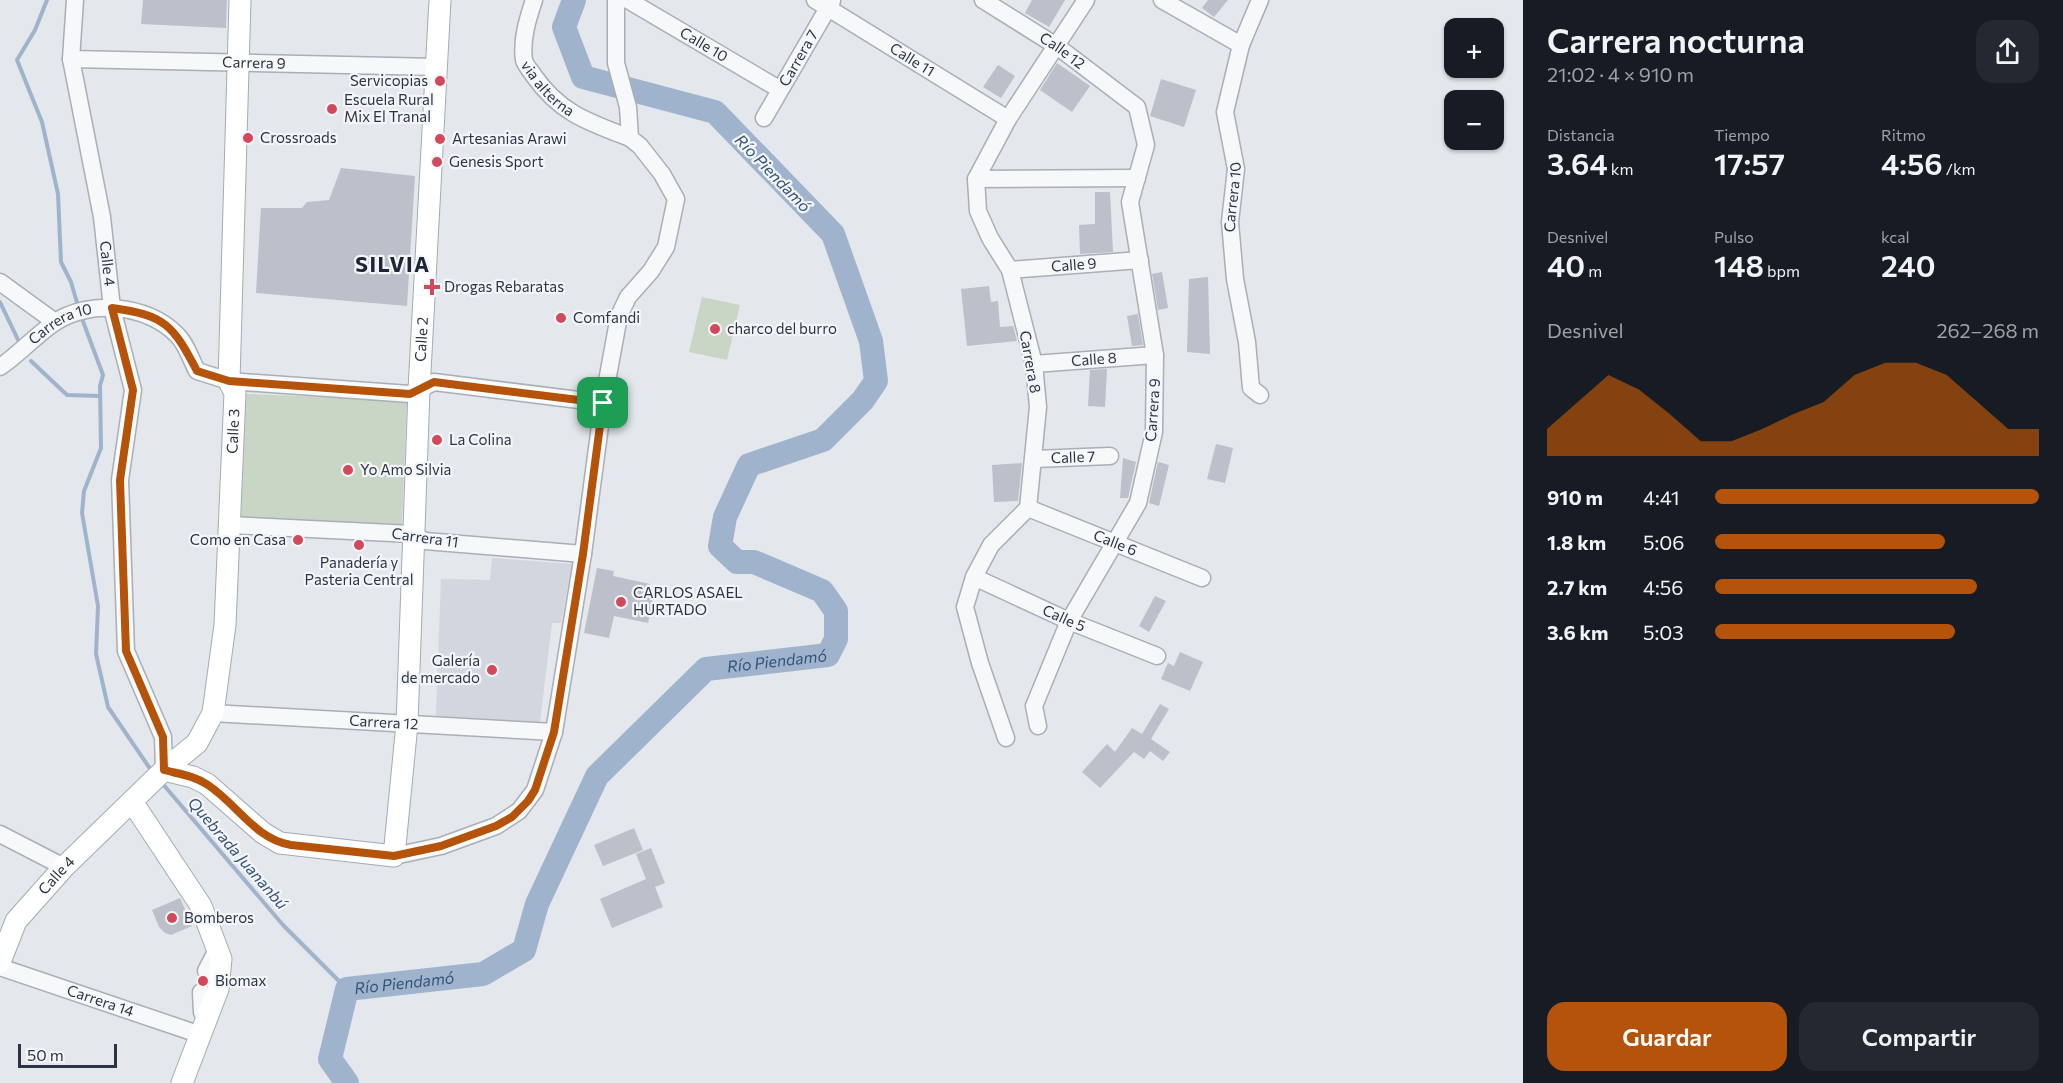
<!DOCTYPE html>
<html lang="es">
<meta charset="utf-8">
<style>
:root{--surface:#171b24;--page:#242831;--text:#f1f3f6;--muted:#9ea1a6;--accent:#b45309}
body{margin:0;font-family:Commissioner,sans-serif;background:var(--page);color:var(--text);height:100vh;display:flex;flex-direction:column;font-size:22px;white-space:nowrap}
*{box-sizing:border-box;margin:0}
p{font-size:20px;color:var(--muted)}
.icon{flex:none;width:33px;height:33px;fill:none;stroke:currentColor;stroke-width:2;stroke-linecap:round;stroke-linejoin:round}
.map{position:relative;flex:1;overflow:hidden}
.drawer{display:flex;flex-direction:column;background:var(--surface);width:540px}
.drawer>*{flex:none}
.buttons{position:absolute;left:1444px;top:18px;display:grid;gap:12px}
.buttons a{display:grid;place-items:center;width:60px;height:60px;border-radius:12px;background:var(--surface);box-shadow:0 2px 4px #0004;font-size:30px}
.scale{position:absolute;left:18px;bottom:15px;width:99px;box-sizing:border-box;padding-left:6px;border:3px solid #2b3445;border-top:0;font-size:16px;line-height:21px;white-space:nowrap;color:#2b3445;-webkit-text-stroke:4px #f4f6f9;paint-order:stroke}
.pin{position:absolute;display:grid;place-items:center;width:51px;height:51px;color:#fff;margin:-26px;border-radius:12px;box-shadow:0 3px 9px #0006}
.round{display:grid;place-items:center;flex:none;width:63px;height:63px;border-radius:18px;background:var(--page)}
.head{display:flex;align-items:center;justify-content:space-between;height:102px;padding:0 24px}
h1{font-size:33px;font-weight:600;line-height:45px}
.metrics{display:grid;grid-template-columns:repeat(3,1fr);gap:9px;height:102px;padding:6px 24px}
.metrics div{display:grid;align-content:center}
.metrics b{font-size:30px;font-weight:600}
.metrics small{font-size:16px;font-weight:400}
.metrics p{font-size:16px}
.chart{height:168px;padding:12px 24px}
.chart p{display:flex;justify-content:space-between}
.chart svg{width:100%;height:108px;margin-top:6px;fill:var(--accent);opacity:.7}
.primary-button{display:flex;gap:12px;margin-top:auto;padding:12px 24px}
.primary-button a{flex:1;height:69px;border-radius:18px;background:var(--accent);color:#fff;font-size:24px;font-weight:600;line-height:69px;text-align:center}
.primary-button a+a{background:var(--page);color:var(--text)}
ul{padding:0 24px;list-style:none;font-size:20px}
li{display:grid;grid-template-columns:96px 72px 1fr;align-items:center;height:45px}
li i{height:15px;border-radius:8px;background:var(--accent)}
main{display:flex;flex:1;min-height:0}
.map>svg:first-child{display:block}
.built{fill:#d2d6de}
.green{fill:#c9d6c5}
.lines{fill:none;stroke-linecap:round;stroke-linejoin:round}
.stream{stroke:#9fb4cc;stroke-width:4}
.river{stroke:#9fb4cc;stroke-width:24}
.building{fill:#bbc0ca}
.minor-casing{stroke:#a9aeb7;stroke-width:19}
.major-casing{stroke:#a3abb8;stroke-width:23}
.minor{stroke:#f7f8fa;stroke-width:16}
.major{stroke:#fff;stroke-width:21}
.route-casing{stroke:#fff;stroke-width:12}
.route{stroke:#b45309;stroke-width:8}
.poi-dot{fill:#d1495b;stroke:#f4f6f9;stroke-width:2}
.labels{text-anchor:middle;stroke-width:4.5;stroke-linejoin:round;paint-order:stroke}
.street-label{font-size:15px;fill:#2b3445;stroke:#f4f6f9}
.poi-label{font-size:15px;fill:#2b3445;stroke:#f4f6f9;text-anchor:start}
.water-label{font-size:16px;font-style:italic;fill:#34527a;stroke:#f4f6f9}
.district-label{font-size:21px;font-weight:bold;letter-spacing:1.5px;fill:#1d2536;stroke:#f4f6f9}
</style>
<main>
<div class="map">
<svg width="1523" height="1083" viewBox="0 0 1523 1083">
<rect width="100%" height="100%" fill="#e4e7ec"/>
<polygon class="built" points="492,558 572,564 561,623 552,623 540,722 436,716 441,579 490,580"/>
<g class="green">
<polygon points="702,297 740,305 727,360 689,352"/>
<polygon points="246,394 407,400 402,524 241,518"/>
</g>
<g class="lines">
<g class="stream">
<polyline points="47,0 35,30 17,60 42,122 58,194 61,262 71,282 78,306"/>
<polyline points="0,302 20,344"/>
<polyline points="81,316 103,375 100,386 101,448 84,491 82,513 98,606 96,654 108,707 153,773"/>
<polyline points="31,361 67,395 100,396"/>
<polyline points="162,783 283,925 347,989"/>
</g>
<path class="river" id="s1" d="M347 1083 330 1059 347 989 483 974 524 950 537 904 597 776 706 669 828 655 836 639V611L822 591 754 562H737L720 546 725 517 749 465 823 440 863 400 876 381 871 341 833 234 715 112 583 77 564 27 574 0"/>
</g>
<g class="building">
<polygon points="143,0 227,0 226,28 141,24"/>
<polygon points="1032,0 1065,0 1049,27 1025,13"/>
<polygon points="1208,0 1228,0 1214,17 1202,8"/>
<polygon points="1057,63 1090,86 1072,112 1040,90"/>
<polygon points="998,65 1015,76 1001,98 983,87"/>
<polygon points="1161,79 1196,90 1184,127 1150,116"/>
<polygon points="341,168 415,176 407,306 256,293 261,208 302,208 307,202 329,200"/>
<polygon points="1095,192 1110,192 1113,252 1080,254 1079,225 1095,224"/>
<polygon points="1162,272 1168,308 1158,310 1152,274"/>
<polygon points="1208,277 1210,354 1187,352 1189,279"/>
<polygon points="989,286 991,302 998,301 1000,327 1013,326 1017,341 967,346 961,289"/>
<polygon points="1138,314 1143,345 1132,346 1127,316"/>
<polygon points="1107,369 1105,407 1088,406 1090,370"/>
<polygon points="1216,444 1233,448 1225,483 1207,479"/>
<polygon points="1123,458 1136,462 1128,498 1120,498"/>
<polygon points="1158,462 1169,465 1159,506 1149,503"/>
<polygon points="1022,463 1018,501 994,502 992,465"/>
<polygon points="597,568 614,571 613,576 650,584 649,588 655,589 648,623 614,616 609,638 584,633"/>
<polygon points="1155,596 1166,601 1149,632 1139,626"/>
<polygon points="1180,652 1203,662 1190,691 1161,679 1168,663 1174,666"/>
<polygon points="1160,704 1169,709 1151,739 1170,752 1163,761 1150,751 1144,759 1134,752 1100,788 1082,772 1107,744 1115,752 1132,728 1142,734"/>
<polygon points="634,828 643,850 603,866 594,845"/>
<polygon points="651,848 665,883 655,887 663,907 612,928 600,899 646,879 636,854"/>
<polygon points="180,898 192,926 171,935 165,933 159,927 152,910"/>
</g>
<g class="lines">
<defs>
<g id="minor">
<path id="s2" d="M75 0 71 59 102 217 112 308 133 390 120 480 126 651 163 737 164 770"/>
<path id="s3" d="M534 0C528 18 521 40 524 60 525 65 531 71 534 76 560 113 588 122 630 138"/>
<path id="s4" d="M628 0 779 89"/>
<path id="s5" d="M815 0 1008 119"/>
<path id="s6" d="M983 0 1058 47 1137 107 1146 145 1130 202 1155 355 1154 432 1138 503 1069 621 1034 706 1038 726"/>
<polyline points="1162,0 1241,45"/>
<path id="s7" d="M71 59 437 67"/>
<path id="s8" d="M764 118 832 1"/>
<polyline points="976,179 1137,178"/>
<path id="s9" d="M1010 270 1140 260"/>
<polyline points="0,282 55,322"/>
<path id="s10" d="M1034 364 1155 355"/>
<path id="s11" d="M0 367C19 354 35 336 54 323 88 299 148 304 177 335 186 343 191 360 197 371L229 381 410 394 434 382 603 403"/>
<path id="s12" d="M1260 395 1251 388 1247 342 1235 279 1230 222 1236 169 1225 112 1241 45 1260 0"/>
<path id="s13" d="M1035 459 1110 456"/>
<path id="s14" d="M1028 508 1202 578"/>
<polyline points="230,525 412,534 425,541 583,554"/>
<path id="s15" d="M974 577 1069 621 1157 656"/>
<path id="s16" d="M213 713 554 732"/>
<polyline points="1006,738 980,663 965,607 974,577 991,545 1028,508 1038,407 1034,364 1010,270 990,238 978,211 976,179 1008,119 1086,0"/>
<polyline points="0,834 64,867"/>
<polyline points="394,856 441,846 496,826 519,811 535,790 554,732 583,554 603,403 619,316 628,297 651,271 666,247 676,199 662,174 640,146 630,138 628,107 616,63 616,0"/>
<path id="s17" d="M0 967 201 1035"/>
<polyline points="206,971 218,948"/>
<polyline points="201,992 202,1012 206,1021"/>
</g>
<g id="major">
<path id="s18" d="M164 770 193 777 207 784 263 833 280 843 394 856 407 724 419 390 440 0"/>
<polyline points="133,803 201,906 221,959 218,989 182,1083"/>
<path id="s19" d="M0 962 16 921 64 867 164 770 197 743 213 713 225 625 235 393 229 381 240 0"/>
</g>
</defs>
<use href="#minor" class="minor-casing"/>
<use href="#major" class="major-casing"/>
<use href="#minor" class="minor"/>
<use href="#major" class="major"/>
</g>
<g class="lines">
<defs>
<path id="route" d="M112 308C165 315 173 325 197 371L229 381 410 394 434 382 603 403 583 554 554 732 535 790 528 801 512 817 496 826 441 846 394 856 291 845C255 839 237 804 208 785 195 776 179 774 164 770L163 737 126 651 120 480 133 390Z"/>
</defs>
<use href="#route" class="route-casing"/>
<use href="#route" class="route"/>
</g>
<g class="poi-dot">
<circle cx="440" cy="81" r="6"/>
<circle cx="332" cy="109" r="6"/>
<circle cx="248" cy="138" r="6"/>
<circle cx="440" cy="139" r="6"/>
<circle cx="437" cy="162" r="6"/>
<path d="M429 278h6v6h6v6h-6v6h-6v-6h-6v-6h6z"/>
<circle cx="561" cy="318" r="6"/>
<circle cx="715" cy="329" r="6"/>
<circle cx="437" cy="440" r="6"/>
<circle cx="348" cy="470" r="6"/>
<circle cx="298" cy="540" r="6"/>
<circle cx="359" cy="545" r="6"/>
<circle cx="621" cy="602" r="6"/>
<circle cx="492" cy="670" r="6"/>
<circle cx="172" cy="918" r="6"/>
<circle cx="203" cy="981" r="6"/>
</g>
<g class="labels">
<g class="street-label">
<text dy="5" stroke="none"><textPath href="#s4" startOffset="88">Calle 10</textPath></text>
<text dy="5" stroke="none"><textPath href="#s6" startOffset="94">Calle 12</textPath></text>
<text dy="5" stroke="none"><textPath href="#s8" startOffset="69">Carrera 7</textPath></text>
<text dy="5" stroke="none"><textPath href="#s5" startOffset="114">Calle 11</textPath></text>
<text dy="5" stroke="none"><textPath href="#s7" startOffset="183">Carrera 9</textPath></text>
<text dy="5" stroke="none"><textPath href="#s3" startOffset="99">via alterna</textPath></text>
<text dy="5" stroke="none"><textPath href="#s12" startOffset="204">Carrera 10</textPath></text>
<text dy="5" stroke="none"><textPath href="#s2" startOffset="267">Calle 4</textPath></text>
<text dy="5" stroke="none"><textPath href="#s9" startOffset="64">Calle 9</textPath></text>
<text dy="5" stroke="none"><textPath href="#s11" startOffset="75">Carrera 10</textPath></text>
<text dy="5" stroke="none"><textPath href="#s18" startOffset="772">Calle 2</textPath></text>
<text dy="5" stroke="none"><textPath href="#s10" startOffset="60">Calle 8</textPath></text>
<text transform="translate(1030 362) rotate(80)" y="5">Carrera 8</text>
<text transform="translate(1153 410) rotate(-86)" y="5">Carrera 9</text>
<text dy="5" stroke="none"><textPath href="#s19" startOffset="615">Calle 3</textPath></text>
<text dy="5" stroke="none"><textPath href="#s13" startOffset="38">Calle 7</textPath></text>
<text transform="translate(425 538) rotate(8)" y="5">Carrera 11</text>
<text dy="5" stroke="none"><textPath href="#s14" startOffset="94">Calle 6</textPath></text>
<text dy="5" stroke="none"><textPath href="#s15" startOffset="99">Calle 5</textPath></text>
<text dy="5" stroke="none"><textPath href="#s16" startOffset="171">Carrera 12</textPath></text>
<text dy="5" stroke="none"><textPath href="#s19" startOffset="105">Calle 4</textPath></text>
<text dy="5" stroke="none"><textPath href="#s17" startOffset="106">Carrera 14</textPath></text>
</g>
<g class="poi-label">
<text x="428" y="86" text-anchor="end">Servicopias</text>
<text x="344" y="105">Escuela Rural<tspan x="344" dy="17">Mix El Tranal</tspan></text>
<text x="260" y="143">Crossroads</text>
<text x="452" y="144">Artesanias Arawi</text>
<text x="449" y="167">Genesis Sport</text>
<text x="444" y="292">Drogas Rebaratas</text>
<text x="573" y="323">Comfandi</text>
<text x="727" y="334">charco del burro</text>
<text x="449" y="445">La Colina</text>
<text x="360" y="475">Yo Amo Silvia</text>
<text x="286" y="545" text-anchor="end">Como en Casa</text>
<text x="359" y="568" text-anchor="middle">Panadería y<tspan x="359" dy="17">Pasteria Central</tspan></text>
<text x="633" y="598">CARLOS ASAEL<tspan x="633" dy="17">HURTADO</tspan></text>
<text x="480" y="666" text-anchor="end">Galería<tspan x="480" dy="17">de mercado</tspan></text>
<text x="184" y="923">Bomberos</text>
<text x="215" y="986">Biomax</text>
</g>
<g class="water-label">
<text transform="translate(773 173) rotate(46)" y="6">Río Piendamó</text>
<text dy="6" stroke="none"><textPath href="#s1" startOffset="699">Río Piendamó</textPath></text>
<text transform="translate(238 853) rotate(49)" y="6">Quebrada Juananbú</text>
<text dy="6" stroke="none"><textPath href="#s1" startOffset="159">Río Piendamó</textPath></text>
</g>
<g class="district-label">
<text x="393" y="272">SILVIA</text>
</g>
</g>
</svg>
<div class="buttons">
<a>+</a>
<a>−</a>
</div>
<div class="scale">50 m</div>
<div class="pin" style="left:603px;top:403px;background:#1e9e55"><svg class="icon" aria-label="arrive" viewBox="0 0 24 24"><path d="M6 21V4h12l-3 4 3 4H6"/></svg></div>
</div>
<section class="drawer">
<div class="head"><div><h1>Carrera nocturna</h1><p>21:02 · 4 × 910 m</p></div><a class="round"><svg class="icon" aria-label="share" viewBox="0 0 24 24"><path d="M12 15V3M7 8l5-5 5 5M5 13v7h14v-7"/></svg></a></div>
<div class="metrics">
<div><p>Distancia</p><b>3.64<small> km</small></b></div>
<div><p>Tiempo</p><b>17:57</b></div>
<div><p>Ritmo</p><b>4:56<small> /km</small></b></div>
</div>
<div class="metrics">
<div><p>Desnivel</p><b>40<small> m</small></b></div>
<div><p>Pulso</p><b>148<small> bpm</small></b></div>
<div><p>kcal</p><b>240</b></div>
</div>
<div class="chart"><p><span>Desnivel</span>262–268 m</p>
<svg viewBox="0 0 160 44" preserveAspectRatio="none"><path d="M0 44V33L10 22L20 11L30 17L40 27L50 38L60 38L70 33L80 27L90 22L100 11L110 6L120 6L130 11L140 22L150 33L160 33V44z"/></svg>
</div>
<ul>
<li><b>910 m</b>4:41<i style="width:100%"></i></li>
<li><b>1.8 km</b>5:06<i style="width:71%"></i></li>
<li><b>2.7 km</b>4:56<i style="width:81%"></i></li>
<li><b>3.6 km</b>5:03<i style="width:74%"></i></li>
</ul>
<div class="primary-button"><a>Guardar</a><a>Compartir</a></div>
</section>
</main>
